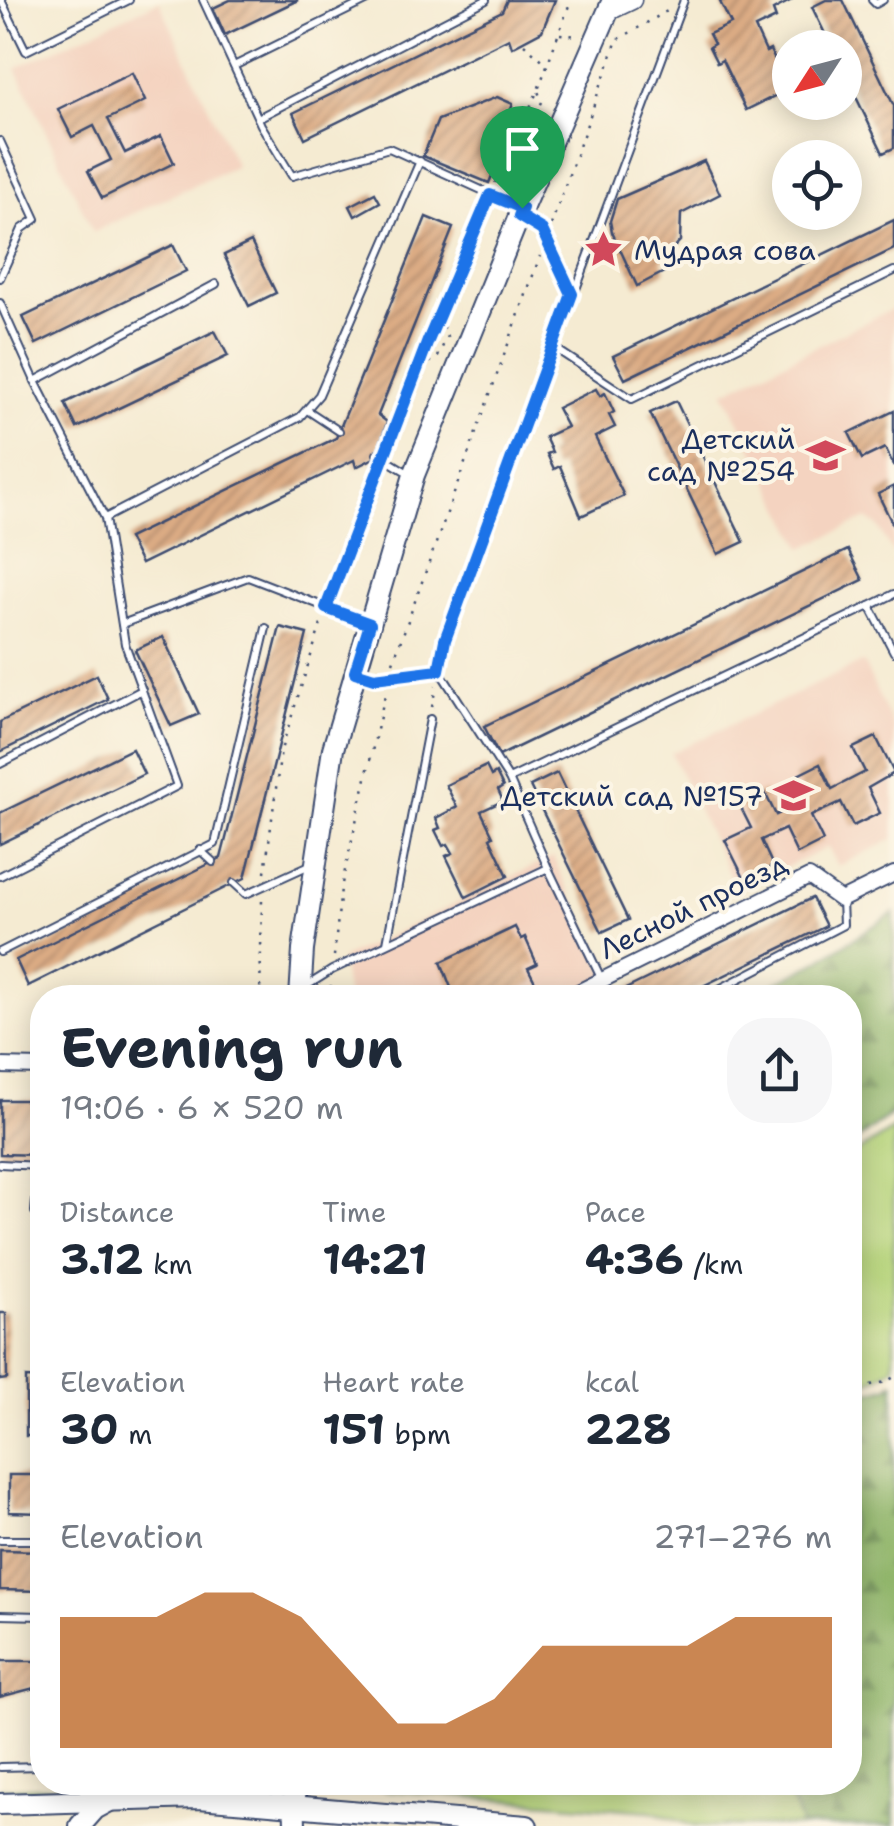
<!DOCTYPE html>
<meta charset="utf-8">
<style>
:root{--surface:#fff;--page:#f6f6f7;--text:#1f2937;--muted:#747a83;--accent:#b45309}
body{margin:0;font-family:"Shantell Sans",sans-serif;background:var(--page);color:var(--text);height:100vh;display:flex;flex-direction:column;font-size:38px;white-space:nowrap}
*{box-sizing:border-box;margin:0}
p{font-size:32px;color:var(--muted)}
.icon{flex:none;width:55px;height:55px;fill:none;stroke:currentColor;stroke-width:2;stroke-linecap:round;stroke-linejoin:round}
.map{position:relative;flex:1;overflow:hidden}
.side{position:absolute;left:30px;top:985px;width:832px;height:810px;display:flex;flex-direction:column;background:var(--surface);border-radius:40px;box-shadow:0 5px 25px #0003}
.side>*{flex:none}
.needle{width:65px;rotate:234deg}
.buttons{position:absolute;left:772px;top:30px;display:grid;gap:20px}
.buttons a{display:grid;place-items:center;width:90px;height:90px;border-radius:50%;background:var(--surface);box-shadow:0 5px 25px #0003;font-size:50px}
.pin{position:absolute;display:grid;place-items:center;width:85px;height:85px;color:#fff;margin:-102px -42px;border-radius:50% 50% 50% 0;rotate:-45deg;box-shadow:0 0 10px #0007}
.pin .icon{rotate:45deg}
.round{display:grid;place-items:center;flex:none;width:105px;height:105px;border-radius:40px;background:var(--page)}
.overview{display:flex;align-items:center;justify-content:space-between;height:170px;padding:0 30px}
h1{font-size:55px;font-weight:700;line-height:75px}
.stats{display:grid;grid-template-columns:repeat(3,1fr);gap:15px;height:170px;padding:10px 30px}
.stats div{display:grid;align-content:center}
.stats b{font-size:42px;font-weight:700}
.stats small{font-size:28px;font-weight:400}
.stats p{font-size:28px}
.chart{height:280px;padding:20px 30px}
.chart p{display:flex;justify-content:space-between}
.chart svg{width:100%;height:180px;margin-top:10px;fill:var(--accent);opacity:.7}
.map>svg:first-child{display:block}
.built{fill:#f4d3c0}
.grass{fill:url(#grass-dots);stroke:#68816c;stroke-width:2.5}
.forest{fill:url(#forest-firs);stroke:#567264;stroke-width:2.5}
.green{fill:#b5d37a;stroke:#68816c;stroke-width:2.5}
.building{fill:url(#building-hatch)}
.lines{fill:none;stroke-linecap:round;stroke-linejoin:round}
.service-casing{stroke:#3c4b6f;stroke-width:10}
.minor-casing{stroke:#3c4b6f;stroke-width:18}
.tertiary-casing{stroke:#3c4b6f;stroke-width:21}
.secondary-casing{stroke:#3c4b6f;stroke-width:24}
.primary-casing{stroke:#3c4b6f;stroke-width:24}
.path{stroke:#3c4b6f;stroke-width:2.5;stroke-dasharray:2.5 8;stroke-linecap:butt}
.service{stroke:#fff;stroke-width:6}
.minor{stroke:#fff;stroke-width:14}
.tertiary{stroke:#fff;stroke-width:18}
.secondary{stroke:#fff;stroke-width:20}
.primary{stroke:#fff;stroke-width:20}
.route-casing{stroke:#fff;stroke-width:20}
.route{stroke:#1a73e8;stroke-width:12}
.labels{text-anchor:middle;stroke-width:8;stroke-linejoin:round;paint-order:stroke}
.poi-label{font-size:28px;fill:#1b2f5e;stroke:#fcf5e5;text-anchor:end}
.street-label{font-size:28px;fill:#1b2f5e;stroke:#fcf5e5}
</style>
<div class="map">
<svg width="894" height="1826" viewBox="0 0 894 1826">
<defs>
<pattern id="grass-dots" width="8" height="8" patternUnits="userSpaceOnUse" patternTransform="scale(2.5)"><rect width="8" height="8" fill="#b5d37a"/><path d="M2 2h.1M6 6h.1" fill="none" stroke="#9bb56c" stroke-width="1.8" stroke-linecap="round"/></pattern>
<pattern id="forest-firs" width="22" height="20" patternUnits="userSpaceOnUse" patternTransform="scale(2.5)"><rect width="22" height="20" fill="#90b56a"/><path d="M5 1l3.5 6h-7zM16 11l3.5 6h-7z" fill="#75945a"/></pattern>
<pattern id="building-hatch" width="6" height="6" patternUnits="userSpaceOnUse" patternTransform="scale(2.5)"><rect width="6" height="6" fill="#dcac84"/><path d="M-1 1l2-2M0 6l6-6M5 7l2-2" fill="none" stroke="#b28c6f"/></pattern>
</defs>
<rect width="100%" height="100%" fill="#fcf5e5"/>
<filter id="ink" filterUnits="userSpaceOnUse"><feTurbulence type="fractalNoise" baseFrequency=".01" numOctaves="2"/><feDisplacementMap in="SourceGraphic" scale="20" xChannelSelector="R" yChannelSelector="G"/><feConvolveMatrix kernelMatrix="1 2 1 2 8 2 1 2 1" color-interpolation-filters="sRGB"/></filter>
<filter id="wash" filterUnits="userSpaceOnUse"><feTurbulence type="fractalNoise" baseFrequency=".0048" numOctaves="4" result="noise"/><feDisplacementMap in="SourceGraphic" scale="40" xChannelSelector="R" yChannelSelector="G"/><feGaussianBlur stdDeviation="2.25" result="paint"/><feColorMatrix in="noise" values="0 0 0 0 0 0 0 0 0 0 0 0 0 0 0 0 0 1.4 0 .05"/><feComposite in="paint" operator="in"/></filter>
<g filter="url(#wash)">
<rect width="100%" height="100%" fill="#f5ebd2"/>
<g class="built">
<polygon points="159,1 236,166 93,232 16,68"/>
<polygon points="894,308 894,555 877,525 866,519 803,548 724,392"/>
<polygon points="863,662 894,728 894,839 838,866 828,847 737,891 671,753"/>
<polygon points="553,857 611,985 585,997 347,997 341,959"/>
</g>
<polygon class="grass" points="87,1782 253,1783 253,1785 246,1791 0,1800 0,1789 86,1785"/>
<g class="forest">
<polygon points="894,913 894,1113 850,1144 850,998 748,997 815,963"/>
<polygon points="894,1382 894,1826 802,1826 785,1783 850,1782 850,1397 887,1387"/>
</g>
<g class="green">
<polygon points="894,1129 894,1367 870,1381 850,1383 850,1157"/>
<polygon points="357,1783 785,1783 802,1826 694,1826 651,1811 387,1790"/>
</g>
<g id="blocks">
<g class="building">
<polygon points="230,0 298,0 225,35 213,8"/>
<polygon points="507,0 555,0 542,31 512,47 509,38 305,138 293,113 502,11"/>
<polygon points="723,0 792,0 773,10 776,18 755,28 766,52 770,50 789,89 746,110 722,60 717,63 709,47 714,44 709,34 731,24 720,2"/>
<polygon points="826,0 843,0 894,106 894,148 883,153 845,74 845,48 832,48 812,7"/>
<polygon points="132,73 145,101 108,119 125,153 161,136 174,163 102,198 88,171 111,160 94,126 72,137 58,109"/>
<polygon points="497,97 513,104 509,114 516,117 489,183 423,156 438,120"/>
<polygon points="704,161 720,194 681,214 680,241 662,260 666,271 637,286 612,232 610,221 617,199"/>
<polygon points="375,193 380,202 355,216 350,206"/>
<polygon points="426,217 453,228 378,415 387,422 376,457 356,467 354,460 141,564 128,538 336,438"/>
<polygon points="894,220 894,249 625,379 613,356"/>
<polygon points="251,242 276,293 249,306 224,255"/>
<polygon points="173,245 186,271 36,344 23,317"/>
<polygon points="215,331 228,356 77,428 65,403"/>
<polygon points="596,389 600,396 605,393 614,412 609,415 615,427 595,437 624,496 581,516 560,466 554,469 547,454 552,452 545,437 567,427 557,408"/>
<polygon points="676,401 744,542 718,554 650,413"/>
<polygon points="894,411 894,466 885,448 862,459 849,433"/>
<polygon points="894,486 894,527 878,494"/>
<polygon points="848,550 863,580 499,756 484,726"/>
<polygon points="280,627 307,634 245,878 28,986 16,960 221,858"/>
<polygon points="163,637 199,714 171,726 135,650"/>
<polygon points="97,675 108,699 0,752 0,722"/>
<polygon points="876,737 894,773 868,788 880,813 853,826 841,802 811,816 823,841 797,854 785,829 761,840 773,866 745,880 725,840 751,828 739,804 764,791 776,815 806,801 794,777 820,764 832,789 865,772 853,748"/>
<polygon points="132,749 144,774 0,844 0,813"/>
<polygon points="486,766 491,776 496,773 503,787 498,790 503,801 481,811 493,836 490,838 508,876 466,897 446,856 453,853 448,844 443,846 435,830 440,828 436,818 457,807 446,785"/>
<polygon points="557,773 628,920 602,932 530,786"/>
<polygon points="812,898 826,926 678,998 607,998"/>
<polygon points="515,927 521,939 525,937 537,964 528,968 535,982 502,998 455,998 441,962"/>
<polygon points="0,1100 42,1100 42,1155 0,1154"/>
<polygon points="0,1313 6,1313 7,1379 0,1380"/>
<polygon points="26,1378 42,1379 42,1436 26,1436"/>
<polygon points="9,1475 42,1475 42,1513 9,1512"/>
<polygon points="0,1550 42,1551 42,1591 0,1590"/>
<polygon points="0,1661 42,1661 42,1686 0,1697"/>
</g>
</g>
</g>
<g filter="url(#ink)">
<use href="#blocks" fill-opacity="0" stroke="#3c4b6f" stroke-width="2.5"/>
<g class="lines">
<defs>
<g id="service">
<polyline points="1,0 26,51 129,0"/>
<polyline points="203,0 261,125 292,176 389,148 521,208"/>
<polyline points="684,0 445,640 439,670 509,779 870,606 894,652"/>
<polyline points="872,0 876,4 883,0"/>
<polyline points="234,66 368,0"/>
<polyline points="258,118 486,0"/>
<polyline points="0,141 36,219 22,229 0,278"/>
<polyline points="523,218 542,229 571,293"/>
<polyline points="0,303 35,381"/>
<polyline points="553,347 632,399 894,271"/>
<polyline points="307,410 339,431"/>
<polyline points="377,454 410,474"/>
<polyline points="105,518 300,417 319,395 420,161"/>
<polyline points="870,606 894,594"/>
<polyline points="122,624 248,577 369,624"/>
<polyline points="361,674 375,678 439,670"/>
<polyline points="0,764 142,690"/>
<polyline points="509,779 548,868"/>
<polyline points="200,850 213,862"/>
<polyline points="0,876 177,786 125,644 105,518 35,381 216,284"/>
<polyline points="234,883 246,894 312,864"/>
<polyline points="387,943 430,719"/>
<polyline points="0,952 215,844 266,628"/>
<polyline points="305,987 332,970 548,868 601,978"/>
<polyline points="702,998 843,925 842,900"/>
<polyline points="0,1164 39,1166 35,1212 42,1217"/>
<polyline points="0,1540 42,1540"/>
<polyline points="0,1615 42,1616"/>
<polyline points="0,1767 42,1766"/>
</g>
<g id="minor">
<polyline points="566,998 809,877 841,900 894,874"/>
<polyline points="0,1066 42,1067"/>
</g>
<polyline id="tertiary" points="609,11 632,0"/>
<g id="secondary">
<polyline points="300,998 303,950 333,749 414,475 522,209 613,0"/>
<polyline points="294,1782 295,1826"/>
</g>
<g id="primary">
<polyline points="0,1804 199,1798 527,1826"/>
<polyline points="80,1826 95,1809 108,1802"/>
</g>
</defs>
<use href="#service" class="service-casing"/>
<use href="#minor" class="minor-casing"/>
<use href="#tertiary" class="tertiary-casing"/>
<use href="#secondary" class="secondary-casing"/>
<use href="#primary" class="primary-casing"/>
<g class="path">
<polyline points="560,34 577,36"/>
<polyline points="619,39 669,10"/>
<polyline points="524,44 546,63"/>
<polyline points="521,126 533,121 542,102 538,91"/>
<polyline points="495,183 538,90 571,0"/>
<polyline points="551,225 617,40"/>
<polyline points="420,368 438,357 448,334 439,320"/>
<polyline points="388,447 487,204"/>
<polyline points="331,596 380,468"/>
<polyline points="393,662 540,256"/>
<polyline points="432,707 436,686"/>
<polyline points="265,872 281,750 323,618"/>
<polyline points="334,956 341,888 386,690"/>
<polyline points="260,998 262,900"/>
<polyline points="329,998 331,984"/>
<polyline points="850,1389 886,1382 894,1377"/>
</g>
<use href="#service" class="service"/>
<use href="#minor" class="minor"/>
<use href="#tertiary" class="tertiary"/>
<use href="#secondary" class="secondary"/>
<use href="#primary" class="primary"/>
</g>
</g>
<g class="lines" filter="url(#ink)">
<defs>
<polygon id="route" points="490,195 522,208 519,216 542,230 572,294 445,640 439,670 374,678 355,672 370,624 326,608 428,341"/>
</defs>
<use href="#route" class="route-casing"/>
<use href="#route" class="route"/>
</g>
<defs>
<symbol id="sight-bare" viewBox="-9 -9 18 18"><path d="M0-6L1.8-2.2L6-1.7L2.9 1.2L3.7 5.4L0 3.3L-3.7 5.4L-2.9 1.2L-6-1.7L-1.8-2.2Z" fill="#d1495b" stroke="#fcf5e5" stroke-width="2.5" paint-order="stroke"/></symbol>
<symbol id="school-bare" viewBox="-9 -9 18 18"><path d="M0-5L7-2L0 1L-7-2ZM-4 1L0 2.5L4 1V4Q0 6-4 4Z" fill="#d1495b" stroke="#fcf5e5" stroke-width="2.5" paint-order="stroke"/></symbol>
</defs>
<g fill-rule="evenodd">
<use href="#sight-bare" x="576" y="222" width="55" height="55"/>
<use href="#school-bare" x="798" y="428" width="55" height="55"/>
<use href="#school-bare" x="766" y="768" width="55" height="55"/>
</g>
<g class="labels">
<g class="poi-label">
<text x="634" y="260" text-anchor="start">Мудрая сова</text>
<text x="795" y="449">Детский<tspan x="795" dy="32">сад №254</tspan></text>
<text x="763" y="806">Детский сад №157</text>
</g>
<g class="street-label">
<text transform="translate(693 906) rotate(-26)" y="10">Лесной проезд</text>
</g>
</g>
</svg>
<div class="buttons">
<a><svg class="needle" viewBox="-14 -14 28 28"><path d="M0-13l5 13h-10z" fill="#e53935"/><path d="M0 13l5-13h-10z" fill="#747a83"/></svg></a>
<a><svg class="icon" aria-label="locate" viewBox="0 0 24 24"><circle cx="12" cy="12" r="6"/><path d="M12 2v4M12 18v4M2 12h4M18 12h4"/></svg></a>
</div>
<div class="pin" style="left:522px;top:208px;background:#1e9e55"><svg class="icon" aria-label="arrive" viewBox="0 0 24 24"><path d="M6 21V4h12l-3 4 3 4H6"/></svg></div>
<section class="side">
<div class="overview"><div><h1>Evening run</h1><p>19:06 · 6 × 520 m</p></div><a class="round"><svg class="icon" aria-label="share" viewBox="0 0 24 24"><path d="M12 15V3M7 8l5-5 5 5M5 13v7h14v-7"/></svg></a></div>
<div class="stats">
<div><p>Distance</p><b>3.12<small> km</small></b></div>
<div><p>Time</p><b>14:21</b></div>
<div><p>Pace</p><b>4:36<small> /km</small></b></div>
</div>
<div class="stats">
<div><p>Elevation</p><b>30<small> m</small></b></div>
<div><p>Heart rate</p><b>151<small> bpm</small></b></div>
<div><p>kcal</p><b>228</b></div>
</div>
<div class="chart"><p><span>Elevation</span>271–276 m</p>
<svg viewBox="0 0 160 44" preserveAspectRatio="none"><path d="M0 44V12L10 12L20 12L30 6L40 6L50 12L60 25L70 38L80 38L90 32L100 19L110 19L120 19L130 19L140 12L150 12L160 12V44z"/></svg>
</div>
</section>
</div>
